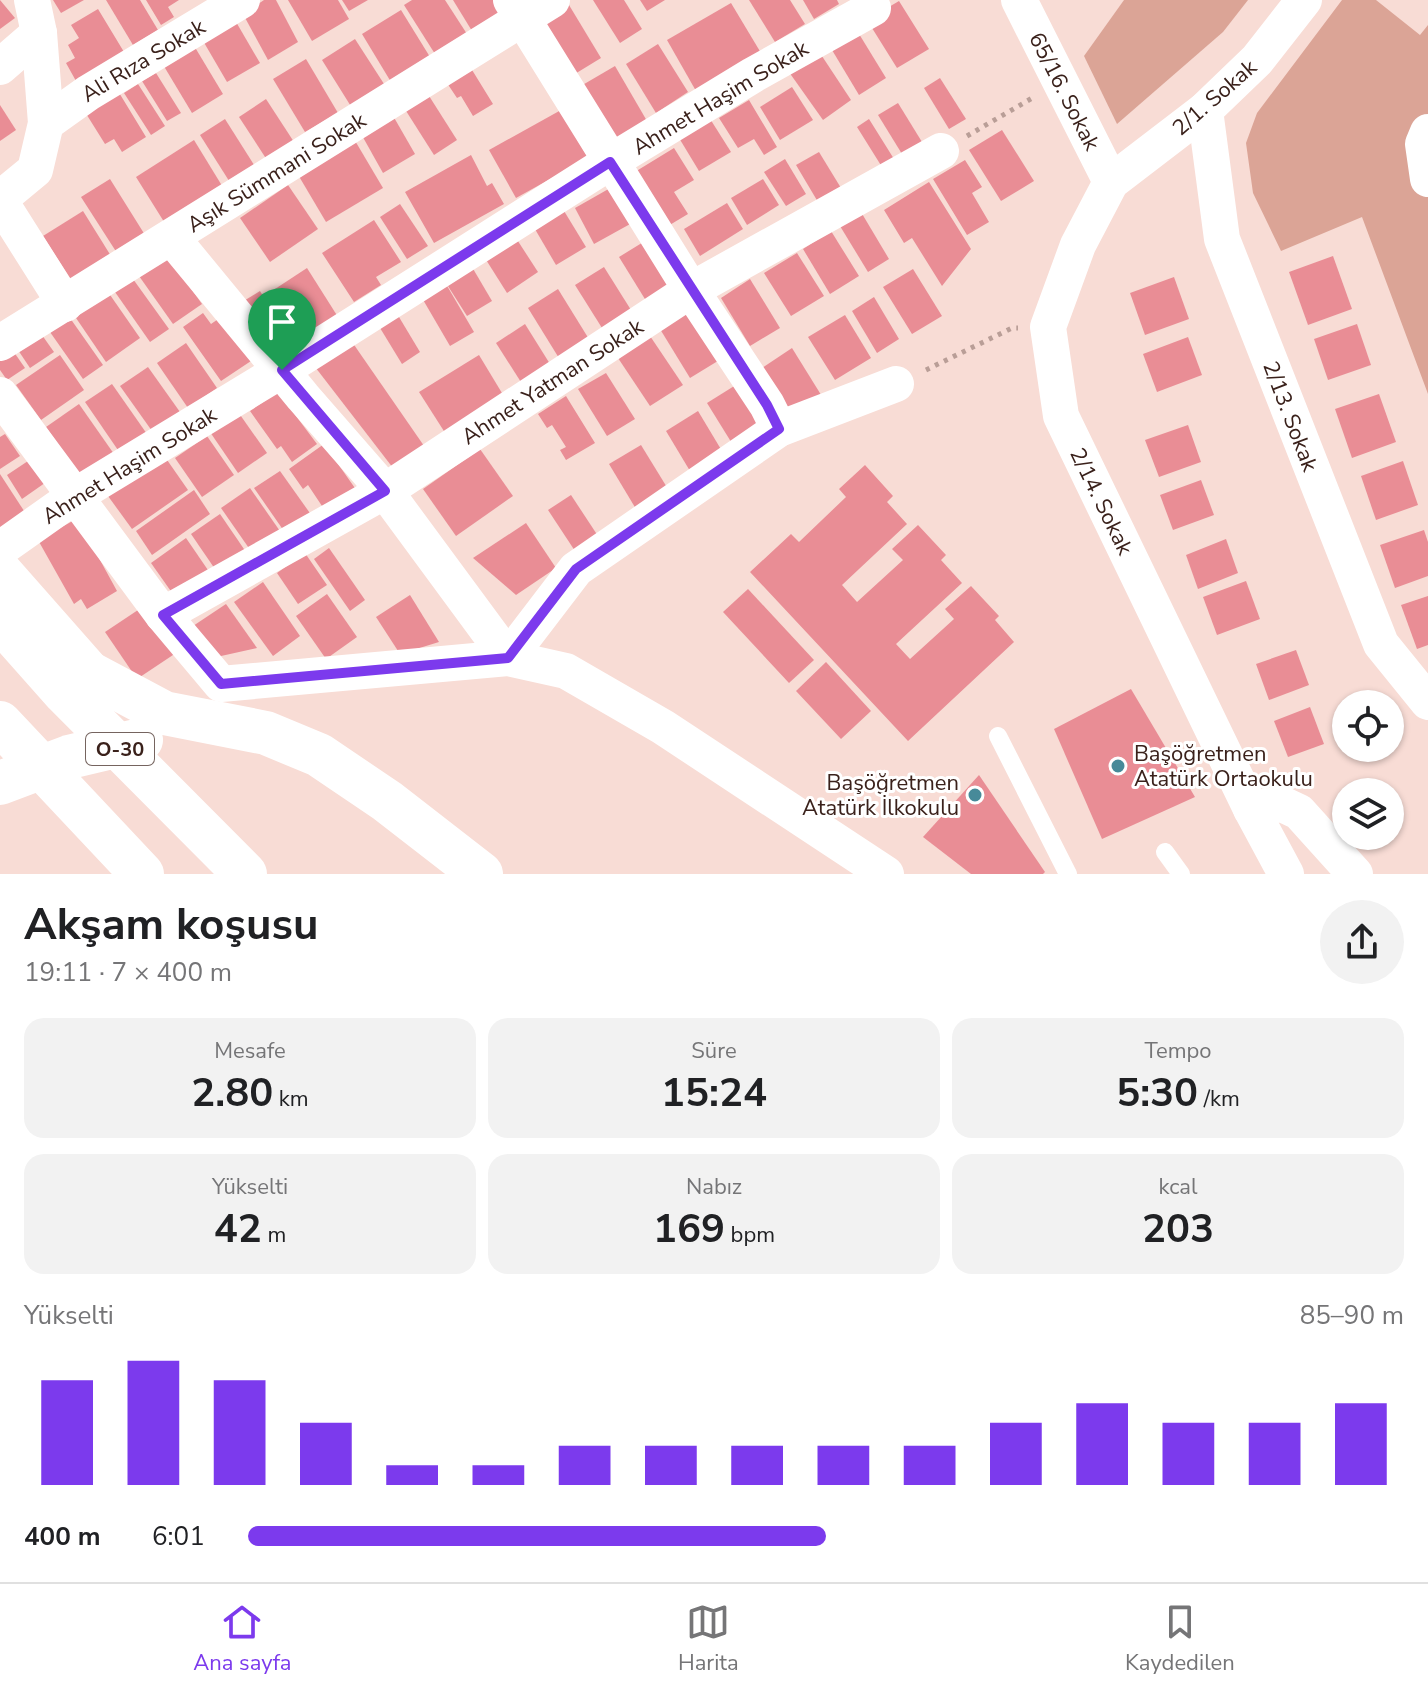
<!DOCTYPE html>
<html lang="tr">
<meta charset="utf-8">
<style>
:root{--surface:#fff;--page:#f2f2f2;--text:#202124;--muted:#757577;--line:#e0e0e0;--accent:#7c3aed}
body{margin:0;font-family:"Nunito Sans",sans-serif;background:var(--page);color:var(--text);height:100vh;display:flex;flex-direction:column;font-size:30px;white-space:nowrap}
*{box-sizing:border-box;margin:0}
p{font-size:26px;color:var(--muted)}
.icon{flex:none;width:44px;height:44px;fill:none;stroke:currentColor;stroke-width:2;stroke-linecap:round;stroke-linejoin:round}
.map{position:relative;height:874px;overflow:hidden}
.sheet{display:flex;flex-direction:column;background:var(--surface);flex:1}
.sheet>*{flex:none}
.tools{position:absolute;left:1332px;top:690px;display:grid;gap:16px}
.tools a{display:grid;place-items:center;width:72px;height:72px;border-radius:50%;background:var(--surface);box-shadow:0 2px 6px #0004;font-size:40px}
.pin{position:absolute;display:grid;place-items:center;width:68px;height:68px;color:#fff;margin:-82px -34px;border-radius:50% 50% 50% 0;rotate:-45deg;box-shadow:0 0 8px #0007}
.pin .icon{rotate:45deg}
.round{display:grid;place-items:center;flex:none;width:84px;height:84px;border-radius:42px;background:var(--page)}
.summary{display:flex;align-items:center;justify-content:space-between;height:136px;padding:0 24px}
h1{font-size:44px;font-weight:700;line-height:60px}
.figures{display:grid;grid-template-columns:repeat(3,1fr);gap:12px;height:136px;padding:8px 24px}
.figures div{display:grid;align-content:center;border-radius:20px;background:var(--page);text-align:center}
.figures b{font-size:40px;font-weight:700}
.figures small{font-size:22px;font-weight:400}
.figures p{font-size:22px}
.chart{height:224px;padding:16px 24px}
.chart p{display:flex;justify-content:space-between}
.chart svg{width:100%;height:144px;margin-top:8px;stroke:var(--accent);stroke-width:6}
ul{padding:0 24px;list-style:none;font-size:26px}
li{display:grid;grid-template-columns:128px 96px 1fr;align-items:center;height:60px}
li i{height:20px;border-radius:10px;background:var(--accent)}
.tab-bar{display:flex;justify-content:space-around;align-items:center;height:112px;border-top:2px solid var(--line);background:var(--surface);font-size:22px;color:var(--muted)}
.tab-bar a{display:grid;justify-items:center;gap:4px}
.tab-bar .active{color:var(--accent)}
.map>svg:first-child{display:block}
.green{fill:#dba496}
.building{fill:#e98d95}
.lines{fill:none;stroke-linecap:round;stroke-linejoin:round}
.path{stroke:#b99e97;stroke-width:5;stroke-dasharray:4 6;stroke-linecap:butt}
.lane{stroke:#fff;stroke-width:18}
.street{stroke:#fff;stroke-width:36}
.secondary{stroke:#fff;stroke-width:44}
.highway{stroke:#fff;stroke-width:44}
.route-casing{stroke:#fff;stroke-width:16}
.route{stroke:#7c3aed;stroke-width:10}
.poi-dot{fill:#478a99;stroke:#fff;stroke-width:3}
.labels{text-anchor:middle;stroke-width:6;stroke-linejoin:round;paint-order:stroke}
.shield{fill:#fff;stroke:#75645f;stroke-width:2}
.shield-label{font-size:20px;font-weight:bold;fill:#3a211b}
.street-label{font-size:22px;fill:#3a211b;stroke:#fff}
.poi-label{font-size:22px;fill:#3a211b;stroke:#fff;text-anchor:start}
</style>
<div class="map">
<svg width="1428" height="874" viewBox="0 0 1428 874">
<rect width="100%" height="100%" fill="#f8dcd5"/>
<g class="green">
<polygon points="1124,0 1248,0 1223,32 1117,124 1084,56"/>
<polygon points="1342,0 1376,0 1420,35 1428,25 1428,394 1362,217 1281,251 1253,193 1246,143 1257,113"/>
</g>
<g class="building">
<polygon points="0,0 15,18 0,29"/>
<polygon points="53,0 84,0 61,13"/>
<polygon points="106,0 140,0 158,30 133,45"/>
<polygon points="146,0 179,0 168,7 174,17 161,25"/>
<polygon points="264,0 276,0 298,42 268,60 243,14"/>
<polygon points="288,0 338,0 349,19 312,41"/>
<polygon points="342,0 368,0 349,11"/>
<polygon points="412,0 445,0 467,34 435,54 404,5"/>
<polygon points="453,0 499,0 505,10 472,31"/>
<polygon points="593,0 624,0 642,29 620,43"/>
<polygon points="640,0 665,0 647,11"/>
<polygon points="749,0 790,0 805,24 775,42"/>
<polygon points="803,0 837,0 839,4 814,19"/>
<polygon points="899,1 929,49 897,68 867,20"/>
<polygon points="731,3 761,53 696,91 667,40"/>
<polygon points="569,5 601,58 565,80 532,27"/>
<polygon points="98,9 124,52 76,81 66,63 75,58 68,45 79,38 71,25"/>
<polygon points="401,10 430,57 391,82 362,34"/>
<polygon points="232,15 260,63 227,82 199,34"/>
<polygon points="856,29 886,78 859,95 829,45"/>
<polygon points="355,39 386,87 352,108 322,60"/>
<polygon points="193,44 223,94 192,113 162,63"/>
<polygon points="658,44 688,92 656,113 626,64"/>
<polygon points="814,44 851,100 823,120 784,65"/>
<polygon points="306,59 338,113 305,132 273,79"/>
<polygon points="469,65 493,104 473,116 461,96 457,98 445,80"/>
<polygon points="615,66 647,121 606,145 574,90"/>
<polygon points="156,73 181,113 167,121 142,81"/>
<polygon points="940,78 966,119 949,129 924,88"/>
<polygon points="138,84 165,126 151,135 124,93"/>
<polygon points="792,87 813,120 780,140 760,107"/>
<polygon points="424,88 457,140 434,155 401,103"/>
<polygon points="118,91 146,137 122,152 114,139 105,144 85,112"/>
<polygon points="266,99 294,142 267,160 239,117"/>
<polygon points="749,100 777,147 764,155 754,139 738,148 719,118"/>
<polygon points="898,103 922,142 902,154 878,115"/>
<polygon points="0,105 16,130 0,141"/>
<polygon points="561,110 588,158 516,198 489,150"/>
<polygon points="392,114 415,154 383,173 360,132"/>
<polygon points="707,114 731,152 699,171 676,133"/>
<polygon points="225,119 256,168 231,184 200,135"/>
<polygon points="869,119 894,159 882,167 857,127"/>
<polygon points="1002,130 1034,181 1001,201 969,150"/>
<polygon points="354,139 383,188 326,222 297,173"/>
<polygon points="194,140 224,189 166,225 136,177"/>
<polygon points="674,148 694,180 674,192 688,214 658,232 625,178"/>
<polygon points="819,152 841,188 818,202 796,165"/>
<polygon points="471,155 487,186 492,183 504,204 434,243 405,192"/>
<polygon points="785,159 806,194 786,206 764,172"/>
<polygon points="965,160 982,187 972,193 989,222 967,235 933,179"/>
<polygon points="110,179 145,235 117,253 81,197"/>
<polygon points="763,179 779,205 747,225 731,198"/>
<polygon points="929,182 971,249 942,286 912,238 904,243 884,210"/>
<polygon points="288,185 318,229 270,262 240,218"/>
<polygon points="612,187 632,223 594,244 575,208"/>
<polygon points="727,203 743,229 700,256 684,229"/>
<polygon points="400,204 428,246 407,259 380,217"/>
<polygon points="561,206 586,247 556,265 532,224"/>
<polygon points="83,211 111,256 72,281 43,236"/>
<polygon points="861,212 889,259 868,272 840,226"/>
<polygon points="374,220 401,262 376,277 381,285 354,302 322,253"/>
<polygon points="831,231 859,276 830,294 803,249"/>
<polygon points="514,235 538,272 507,293 483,255"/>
<polygon points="645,241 675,287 648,304 619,257"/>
<polygon points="797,253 824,296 791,316 764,273"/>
<polygon points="168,256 202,304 173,324 139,276"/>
<polygon points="1333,256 1352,309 1308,325 1289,272"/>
<polygon points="472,267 492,301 467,316 446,283"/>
<polygon points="604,267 631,310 602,328 575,285"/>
<polygon points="307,268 338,317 306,337 275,289"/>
<polygon points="913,269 942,316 912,334 883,287"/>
<polygon points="1174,277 1189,319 1145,335 1130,293"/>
<polygon points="133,279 169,329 150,342 115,292"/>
<polygon points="750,279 780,328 750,346 721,298"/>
<polygon points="446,284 474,332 450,346 422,298"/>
<polygon points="558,289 592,344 562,363 528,308"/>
<polygon points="260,291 284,331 266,342 242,302"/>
<polygon points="108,292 140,338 106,362 74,315"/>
<polygon points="874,297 899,339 877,353 852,311"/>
<polygon points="696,306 726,356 690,378 660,329"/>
<polygon points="396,312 420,352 402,364 377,323"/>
<polygon points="203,313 211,324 224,315 254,359 221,381 183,327"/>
<polygon points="845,315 871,358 835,380 808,337"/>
<polygon points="70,318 103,365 83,379 50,332"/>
<polygon points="525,324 555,372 526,390 496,343"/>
<polygon points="1357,324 1371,365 1328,380 1314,339"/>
<polygon points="37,328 54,352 30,368 14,344"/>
<polygon points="646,330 683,385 650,406 614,352"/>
<polygon points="1188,337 1202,375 1157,392 1143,354"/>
<polygon points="350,339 431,456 400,477 312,363"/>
<polygon points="186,343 217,388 188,408 157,363"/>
<polygon points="9,345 25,368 7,380 0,370 0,352"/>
<polygon points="792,348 823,398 789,419 759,370"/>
<polygon points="60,355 84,390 41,420 16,385"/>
<polygon points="479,355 508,403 449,439 419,392"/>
<polygon points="148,367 180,412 152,431 120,386"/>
<polygon points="606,373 635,419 607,436 578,389"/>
<polygon points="739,383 765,425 733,445 707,403"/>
<polygon points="112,384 147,434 120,453 85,402"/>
<polygon points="278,392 317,444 292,462 281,446 277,449 250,411"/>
<polygon points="1379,394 1396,442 1352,458 1335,409"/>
<polygon points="566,396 595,443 566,460 560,450 566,447 552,425 547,428 538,414"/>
<polygon points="79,404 114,454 81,477 46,427"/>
<polygon points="236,409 267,453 238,473 210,432"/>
<polygon points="698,411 725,456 693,476 666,431"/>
<polygon points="1188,425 1201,462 1159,477 1145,440"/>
<polygon points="5,434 20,456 0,469 0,437"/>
<polygon points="207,436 234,475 202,497 175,458"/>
<polygon points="324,444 357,491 326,512 308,485 303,489 289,469"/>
<polygon points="641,445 668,489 636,509 609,464"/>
<polygon points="480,449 513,496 456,536 423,489"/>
<polygon points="37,455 52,478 22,499 7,475"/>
<polygon points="165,457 188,490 132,529 108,496"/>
<polygon points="1403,461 1418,505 1376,520 1361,476"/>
<polygon points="865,465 893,496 887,502 907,524 842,585 857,602 903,560 892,549 918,525 946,555 941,560 962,583 896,644 910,659 954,619 945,609 971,586 999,616 995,620 1014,642 908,741 750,572 791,534 799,542 846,497 839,489"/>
<polygon points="280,471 312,516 286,534 254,488"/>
<polygon points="0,474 28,517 0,536"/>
<polygon points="1201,480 1214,515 1173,530 1160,495"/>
<polygon points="250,488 282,534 253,554 221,508"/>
<polygon points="194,490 210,514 152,555 136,531"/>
<polygon points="571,495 598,536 575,551 548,510"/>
<polygon points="220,514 246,552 217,572 191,534"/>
<polygon points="80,517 94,549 117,591 87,609 81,599 74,604 38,540"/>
<polygon points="526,523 556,568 516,595 473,558"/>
<polygon points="1424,530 1428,542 1428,576 1395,588 1380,545"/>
<polygon points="186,538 210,573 175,597 151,563"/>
<polygon points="1226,539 1238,573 1198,589 1186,555"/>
<polygon points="329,548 365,600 350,611 314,559"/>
<polygon points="305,553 327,585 298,604 277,573"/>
<polygon points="1246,581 1260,619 1217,635 1203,597"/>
<polygon points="263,582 300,636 273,656 234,602"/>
<polygon points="748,589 814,660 789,683 723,612"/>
<polygon points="327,594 357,637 326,659 296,616"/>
<polygon points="410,595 439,642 400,654 376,617"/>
<polygon points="1428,596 1428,645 1417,649 1401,605"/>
<polygon points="226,604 257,648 212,658 190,628"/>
<polygon points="144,606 176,653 137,679 105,632"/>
<polygon points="1296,650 1309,685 1269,700 1256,664"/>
<polygon points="826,662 871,711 841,739 796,691"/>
<polygon points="1131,689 1195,797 1102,839 1054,729"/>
<polygon points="1310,707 1324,744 1288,757 1274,721"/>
<polygon points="979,775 1045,872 1043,874 971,874 923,837"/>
</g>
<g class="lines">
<g class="path">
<polyline points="967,136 1034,97"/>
<polyline points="926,370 1012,328 1018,328"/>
</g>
<g class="lane">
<polyline points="998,736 1068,874"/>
<polyline points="1165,852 1181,874"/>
</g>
<g class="street">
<polyline points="511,0 691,290 767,405 779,429"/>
<polyline points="1019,0 1111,182"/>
<polyline points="0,67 39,33"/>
<polyline points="1205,110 1222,239 1381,644 1428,702"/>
<polyline points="46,123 88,93 242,0"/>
<polyline points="1428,132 1423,144 1428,179"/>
<polyline points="0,199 35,170 46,123 39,33 32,0"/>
<polyline points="0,201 65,304"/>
<polyline points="172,238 303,397 385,491 508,658"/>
<polyline points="0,343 552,0"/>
<polyline points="0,395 163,615 221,684 508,658 566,671 663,727 886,874"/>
<polyline points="0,549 75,496 282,370 610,162 753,75 873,8"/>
<polyline points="163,615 385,491 691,290 941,151"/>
<polyline points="508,658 576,569 779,429 896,384"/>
<polyline points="1251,809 1282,804 1299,812 1355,874"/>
<polyline points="1286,874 1251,809 1061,416 1048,327 1078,245 1111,182 1205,110 1257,60 1304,0"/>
</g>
<polyline class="secondary" points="0,572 89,673"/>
<g class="highway">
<polyline points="0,620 65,693 245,874"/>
<polyline points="89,673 164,713 266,733 319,755 387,801 481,874"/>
<polyline points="0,723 142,874"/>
<polyline points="0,783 69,757 141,740"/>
</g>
</g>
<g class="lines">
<defs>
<polygon id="route" points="610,162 767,405 779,429 576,569 508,658 221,684 163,615 385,491 282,370"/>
</defs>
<use href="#route" class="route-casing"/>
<use href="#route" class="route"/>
</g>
<g class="poi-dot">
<circle cx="1118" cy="766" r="8"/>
<circle cx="975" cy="795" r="8"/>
</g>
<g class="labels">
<rect class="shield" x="86" y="733" width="68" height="32" rx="6"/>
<g class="shield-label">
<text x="120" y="756">O-30</text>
</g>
<g class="street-label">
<text transform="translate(143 60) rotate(-31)" y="8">Ali Rıza Sokak</text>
<text transform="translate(1065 91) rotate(63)" y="8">65/16. Sokak</text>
<text transform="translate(720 97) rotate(-31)" y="8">Ahmet Haşim Sokak</text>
<text transform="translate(1214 97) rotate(-41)" y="8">2/1. Sokak</text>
<text transform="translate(276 172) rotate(-32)" y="8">Aşık Sümmani Sokak</text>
<text transform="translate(552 381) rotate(-33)" y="8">Ahmet Yatman Sokak</text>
<text transform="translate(1291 416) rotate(69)" y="8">2/13. Sokak</text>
<text transform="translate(129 465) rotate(-32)" y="8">Ahmet Haşim Sokak</text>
<text transform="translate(1102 501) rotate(64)" y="8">2/14. Sokak</text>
</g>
<g class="poi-label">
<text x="1134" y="761">Başöğretmen<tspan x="1134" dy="25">Atatürk Ortaokulu</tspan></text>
<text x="959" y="790" text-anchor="end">Başöğretmen<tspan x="959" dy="25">Atatürk İlkokulu</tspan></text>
</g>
</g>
</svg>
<div class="tools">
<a><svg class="icon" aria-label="locate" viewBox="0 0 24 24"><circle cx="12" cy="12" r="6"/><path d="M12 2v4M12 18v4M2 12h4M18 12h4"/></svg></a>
<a><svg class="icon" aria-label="layers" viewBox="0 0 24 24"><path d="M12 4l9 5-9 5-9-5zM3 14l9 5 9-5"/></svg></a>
</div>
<div class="pin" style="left:282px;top:370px;background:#1e9e55"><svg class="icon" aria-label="arrive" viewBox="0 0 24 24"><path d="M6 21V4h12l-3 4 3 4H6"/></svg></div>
</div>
<section class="sheet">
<div class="summary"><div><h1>Akşam koşusu</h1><p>19:11 · 7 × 400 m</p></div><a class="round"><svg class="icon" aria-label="share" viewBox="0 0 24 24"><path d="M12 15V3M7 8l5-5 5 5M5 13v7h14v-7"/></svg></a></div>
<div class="figures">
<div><p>Mesafe</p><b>2.80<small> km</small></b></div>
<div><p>Süre</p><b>15:24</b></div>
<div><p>Tempo</p><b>5:30<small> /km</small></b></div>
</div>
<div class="figures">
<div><p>Yükselti</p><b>42<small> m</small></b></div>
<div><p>Nabız</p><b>169<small> bpm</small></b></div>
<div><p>kcal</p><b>203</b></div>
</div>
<div class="chart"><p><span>Yükselti</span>85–90 m</p>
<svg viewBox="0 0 160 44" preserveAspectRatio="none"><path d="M5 44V12M15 44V6M25 44V12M35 44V25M45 44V38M55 44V38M65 44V32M75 44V32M85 44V32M95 44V32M105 44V32M115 44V25M125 44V19M135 44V25M145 44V25M155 44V19"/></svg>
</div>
<ul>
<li><b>400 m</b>6:01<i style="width:50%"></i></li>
</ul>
</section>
<nav class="tab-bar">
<a class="active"><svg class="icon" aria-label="home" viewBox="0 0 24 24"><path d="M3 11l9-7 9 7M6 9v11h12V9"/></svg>Ana sayfa</a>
<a><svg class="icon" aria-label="map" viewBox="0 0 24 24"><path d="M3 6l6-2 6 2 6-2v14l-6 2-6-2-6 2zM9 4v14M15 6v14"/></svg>Harita</a>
<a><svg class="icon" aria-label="saved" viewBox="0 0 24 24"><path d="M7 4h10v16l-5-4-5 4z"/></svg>Kaydedilen</a>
</nav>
